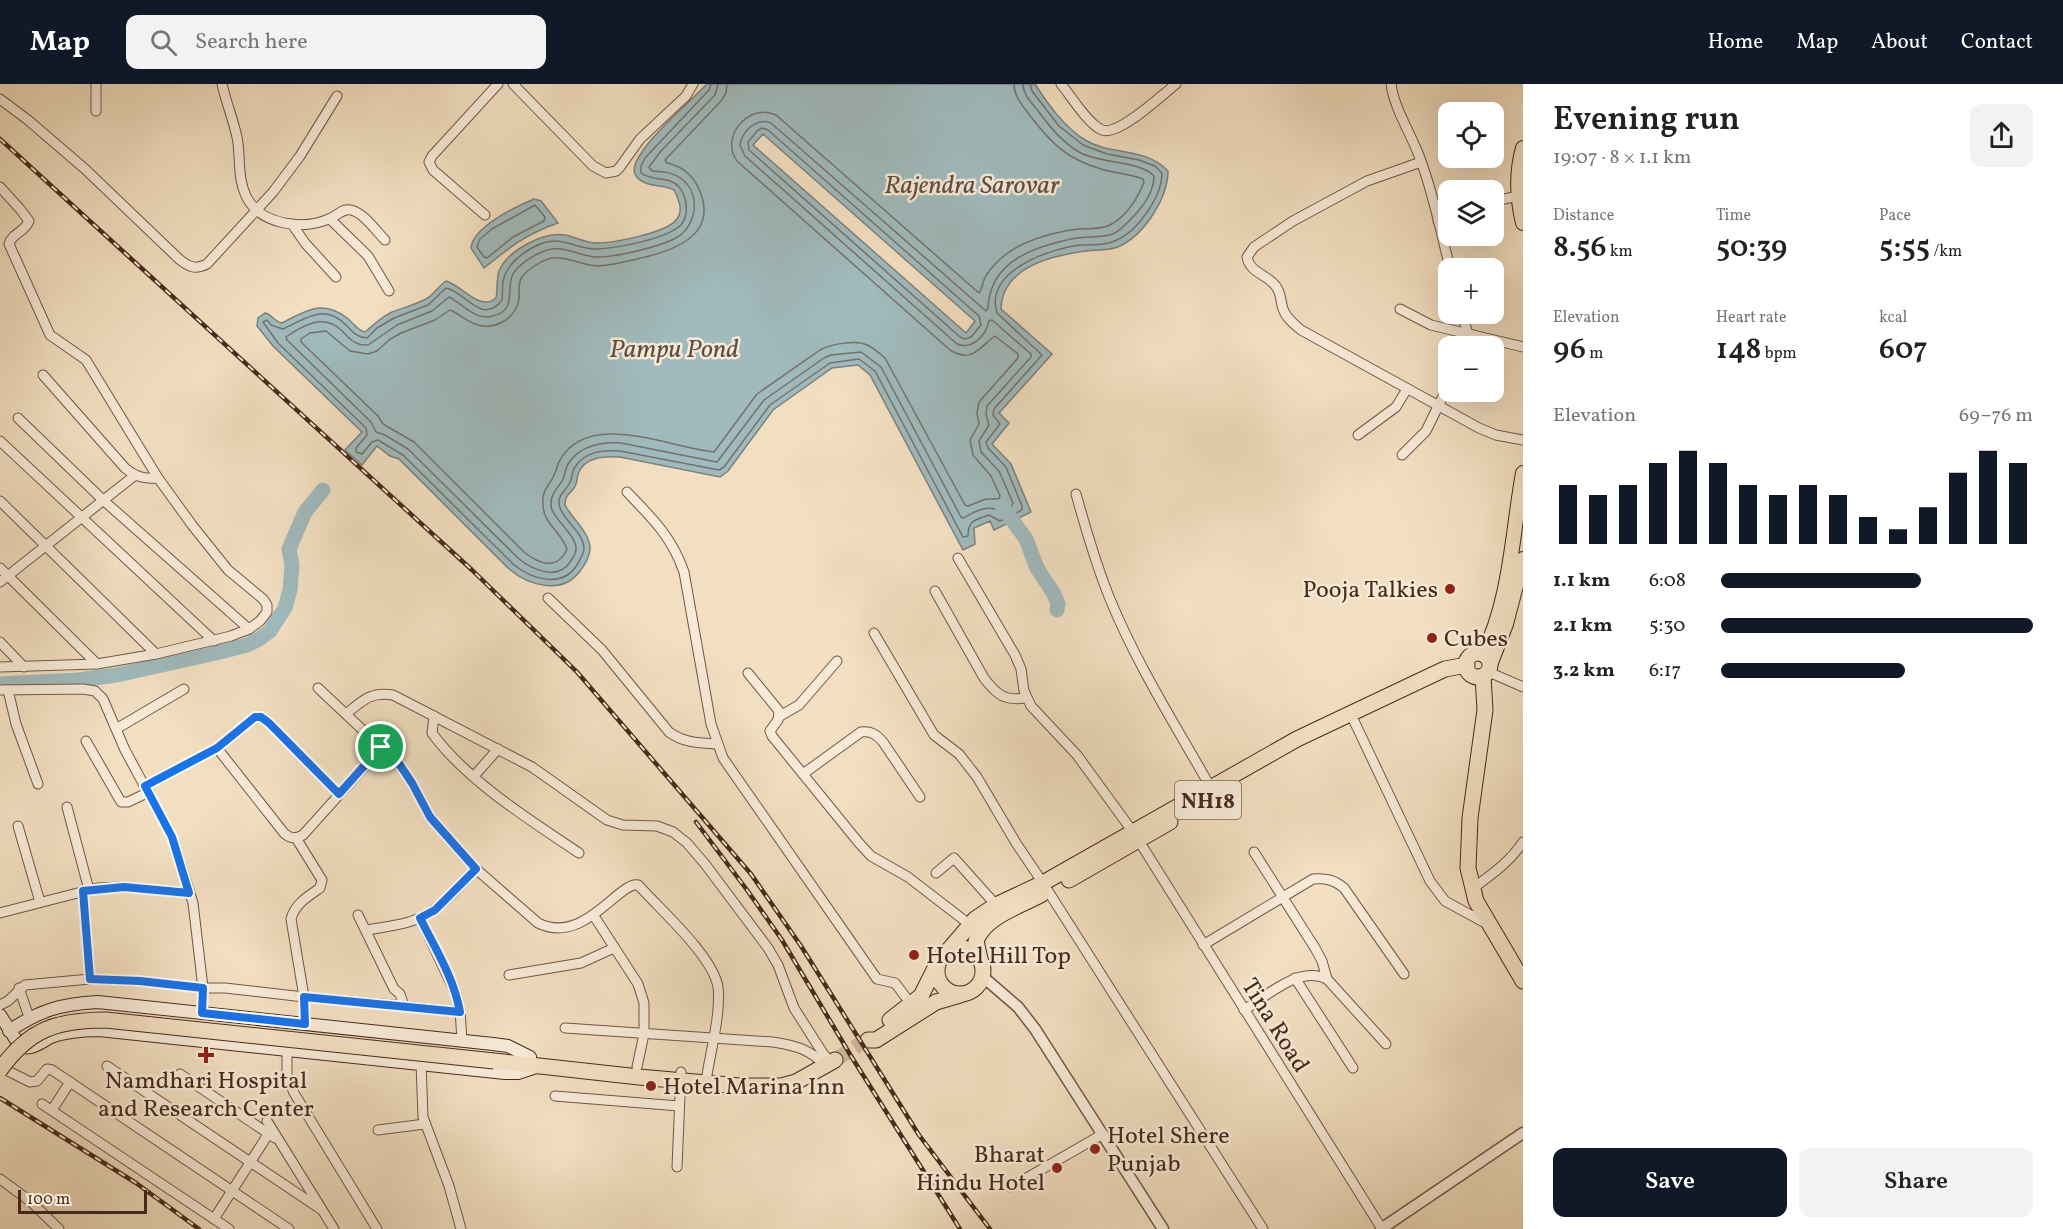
<!DOCTYPE html>
<meta charset="utf-8">
<style>
:root{--surface:#fff;--page:#f2f2f2;--text:#222;--muted:#767676;--accent:#111827}
body{margin:0;font-family:Vollkorn,serif;background:var(--page);color:var(--text);height:100vh;display:flex;flex-direction:column;font-size:22px;white-space:nowrap}
*{box-sizing:border-box;margin:0}
p{font-size:20px;color:var(--muted)}
.icon{flex:none;width:33px;height:33px;fill:none;stroke:currentColor;stroke-width:2;stroke-linecap:round;stroke-linejoin:round}
.map{position:relative;flex:1;overflow:hidden}
.details{display:flex;flex-direction:column;background:var(--surface);width:540px}
.details>*{flex:none}
.tools{position:absolute;left:1438px;top:18px;display:grid;gap:12px}
.tools a{display:grid;place-items:center;width:66px;height:66px;border-radius:12px;background:var(--surface);box-shadow:0 6px 24px #0002;font-size:30px}
.scale{position:absolute;left:18px;bottom:15px;width:129px;box-sizing:border-box;padding-left:6px;border:3px solid #482a1b;border-top:0;font-size:16px;line-height:21px;white-space:nowrap;color:#482a1b;-webkit-text-stroke:4px #f7ead7;paint-order:stroke}
.pin{position:absolute;display:grid;place-items:center;width:51px;height:51px;color:#fff;margin:-26px;border:3px solid #fff;border-radius:50%;box-shadow:0 2px 6px #0007}
.round{display:grid;place-items:center;flex:none;width:63px;height:63px;border-radius:12px;background:var(--page)}
.overview{display:flex;align-items:center;justify-content:space-between;height:102px;padding:0 30px}
h1{font-size:33px;font-weight:600;line-height:45px}
.figures{display:grid;grid-template-columns:repeat(3,1fr);gap:9px;height:102px;padding:6px 30px}
.figures div{display:grid;align-content:center}
.figures b{font-size:30px;font-weight:600}
.figures small{font-size:16px;font-weight:400}
.figures p{font-size:16px}
.chart{height:168px;padding:12px 30px}
.chart p{display:flex;justify-content:space-between}
.chart svg{width:100%;height:108px;margin-top:6px;stroke:var(--accent);stroke-width:6}
.button{display:flex;gap:12px;margin-top:auto;padding:12px 30px}
.button a{flex:1;height:69px;border-radius:12px;background:var(--accent);color:#fff;font-size:24px;font-weight:600;line-height:69px;text-align:center}
.button a+a{background:var(--page);color:var(--text)}
ul{padding:0 30px;list-style:none;font-size:20px}
li{display:grid;grid-template-columns:96px 72px 1fr;align-items:center;height:45px}
li i{height:15px;border-radius:8px;background:var(--accent)}
header{display:flex;align-items:center;gap:36px;box-sizing:border-box;height:84px;padding:0 30px;background:var(--accent);color:#fff}
header strong{font-size:28px}
nav{display:flex;gap:33px;margin-inline-start:auto;font-size:21px}
.search{width:420px;height:54px;background:var(--page);display:flex;align-items:center;gap:15px;box-sizing:border-box;padding:0 21px;border-radius:12px;color:var(--muted);font-size:22px}
main{display:flex;flex:1;min-height:0}
.map>svg:first-child{display:block}
.water{fill:#a0babd;stroke:#7d807c;stroke-width:1.5;fill-rule:evenodd}
.lines{fill:none;stroke-linecap:round;stroke-linejoin:round}
.shore{stroke:#74726c;stroke-width:1.5}
.river{stroke:#a0babd;stroke-width:15}
.trunk-tunnel{stroke:#d0bba0;stroke-width:15;stroke-dasharray:15 8;stroke-linecap:butt}
.minor-casing{stroke:#725744;stroke-width:11}
.tertiary-casing{stroke:#725744;stroke-width:13}
.secondary-casing{stroke:#482a1b;stroke-width:14}
.primary-casing{stroke:#482a1b;stroke-width:16}
.trunk-casing{stroke:#482a1b;stroke-width:17}
.minor{stroke:#f7ead7;stroke-width:9}
.tertiary{stroke:#f7ead7;stroke-width:10}
.secondary{stroke:#f7ead7;stroke-width:12}
.primary{stroke:#f2dfc1;stroke-width:14}
.trunk{stroke:#f2dfc1;stroke-width:15}
.rail-casing{stroke:#482a1b;stroke-width:4.5}
.rail{stroke:#f7ead7;stroke-width:2;stroke-dasharray:7;stroke-linecap:butt}
.trunk-bridge-casing{stroke:#482a1b;stroke-width:17;stroke-linecap:butt}
.trunk-bridge{stroke:#f2dfc1;stroke-width:15}
.route-casing{stroke:#fff;stroke-width:12}
.route{stroke:#1a73e8;stroke-width:8}
.poi-dot{fill:#8f2418;stroke:#f7ead7;stroke-width:2}
.labels{text-anchor:middle;stroke-width:5;stroke-linejoin:round;paint-order:stroke}
.shield{fill:#f7ead7;stroke:#7c6453;stroke-width:1.5}
.shield-label{font-size:22px;font-weight:bold;fill:#482a1b}
.poi-label{font-size:24px;fill:#482a1b;stroke:#f7ead7;text-anchor:start}
.street-label{font-size:24px;fill:#482a1b;stroke:#f7ead7}
.water-label{font-size:26px;font-style:italic;fill:#5e4e44;stroke:#f7ead7}
</style>
<header>
<strong>Map</strong>
<div class="search"><svg class="icon" aria-label="search" viewBox="0 0 24 24"><circle cx="10" cy="10" r="6"/><path d="M15 15l6 6"/></svg>Search here</div>
<nav><a>Home</a><a>Map</a><a>About</a><a>Contact</a></nav>
</header>
<main>
<div class="map">
<svg width="1523" height="1145" viewBox="0 0 1523 1145">
<rect width="100%" height="100%" fill="#f2dfc1"/>
<filter id="stains"><feTurbulence type="fractalNoise" baseFrequency=".00333" numOctaves="4"/><feColorMatrix values="0 0 0 0 .2 0 0 0 0 .09 0 0 0 0 .02 0 0 0 .5 -.17"/></filter>
<radialGradient id="worn" r=".72"><stop offset=".6" stop-color="#630" stop-opacity="0"/><stop offset="1" stop-color="#630" stop-opacity=".3"/></radialGradient>
<g class="water">
<path d="M707 0H1035C1048 20 1064 43 1085 56 1112 72 1146 63 1168 87 1168 113 1145 150 1120 162 1107 168 1093 165 1079 168 1046 173 1002 186 1001 225L1052 270 999 329 1009 339 992 360 1011 380 1031 428 994 446 990 437 974 444 975 460 963 466 870 291 858 281 832 284 773 326 728 387 720 393 620 373C604 372 584 373 578 390 577 395 577 400 574 404 569 411 565 411 565 421 572 435 591 449 590 466 589 473 584 482 580 487 562 512 528 501 509 485L399 375 390 372 377 362 362 381 345 366 362 348 273 262 257 242 258 234 265 229C272 230 274 238 282 239 306 227 322 215 347 234 354 239 356 246 365 248 374 241 381 233 392 228 403 224 414 221 424 216 434 212 437 203 446 197 463 202 480 228 496 214 498 205 496 197 499 187 508 166 543 148 565 151 576 153 585 159 597 159 613 159 666 149 676 136 684 127 679 116 674 106 663 100 645 104 636 92 632 86 636 77 640 71 654 48 687 21 707 0ZM763 50 975 237 966 249 753 61Z"/>
<path d="M534 115 541 117 558 139C526 150 510 163 484 184L471 164C473 143 515 123 534 115Z"/>
</g>
<g class="lines">
<g class="shore">
<path d="M711 0 709 6 645 74 641 82V89C652 98 669 91 679 103 683 107 685 114 686 119 687 127 686 135 681 141 666 155 618 164 598 165 576 166 563 151 540 160 524 167 506 180 503 198 502 204 503 210 502 216 482 242 466 208 446 204L428 221 394 234 377 244 367 254C357 253 354 249 347 242 325 218 305 235 283 245L271 241 267 236 263 238 278 259 366 344 367 351 356 364V368L362 370 372 358 378 356 403 371 513 480C531 495 562 505 577 481 580 476 584 469 584 464 583 448 565 438 560 424 556 412 564 409 569 400 573 395 571 388 575 383 585 367 603 366 620 367L719 386 724 383 770 321 830 279 859 275 875 287 963 453 968 452C968 436 975 436 989 431L1000 437 1022 426V422L1006 383 988 364 986 358 1000 340 993 331 994 325 1042 271 997 229C984 187 1049 165 1080 161 1093 160 1105 162 1117 156 1138 147 1162 112 1162 89L1155 82 1139 76 1107 70 1083 61 1059 42 1032 7 1030 0"/>
<path d="M718 0 715 11 661 67 649 83 652 87C663 88 673 88 682 95 702 111 696 143 676 154 659 163 613 174 595 173 576 171 560 159 542 168 532 172 518 181 513 190 505 205 518 226 493 232 475 237 463 220 449 213L432 227 397 241 368 261C355 262 350 255 341 246 323 229 302 242 286 253L287 256 371 338 376 348 385 351 408 365 518 474C532 486 558 497 570 478 573 474 576 469 576 465 577 453 557 438 552 426 548 413 556 406 562 397 565 392 565 385 568 380 580 361 601 358 621 359L717 378 764 316 824 274 831 271 861 268 881 283 961 433 964 434C976 426 988 421 1001 427L1012 422 1013 419 999 387 981 368 979 357 989 341 986 330 987 322 1031 273V270L992 236 989 237C986 252 972 266 957 260L745 72 740 61C742 47 757 33 771 39L986 227 988 224C990 176 1036 162 1076 154 1089 152 1101 154 1113 150 1123 145 1132 134 1140 125 1147 117 1154 104 1154 92 1139 76 1099 80 1079 68 1062 58 1050 43 1039 28 1032 19 1023 11 1023 0"/>
<path d="M727 0 726 9 721 17 665 76 667 79C681 82 691 89 698 103 721 151 674 167 637 175 624 178 610 182 597 182 580 181 563 170 548 175 539 178 527 186 522 193 517 200 520 208 519 215 516 234 496 246 478 241 467 238 460 230 450 226L435 236 401 249 389 256 377 267 368 270 350 267 326 247 310 249 301 255V258L378 332 383 340 414 358 524 468C539 480 557 487 567 465 562 449 544 440 543 422 541 405 550 402 555 389 557 385 557 380 560 376 589 325 670 364 714 368L757 310 820 266C832 260 857 255 869 262 875 265 880 270 885 274L965 421 968 422 986 415H999L1000 412 991 392 973 371 970 356 979 340 977 329 979 318 1018 274V270L995 252C979 263 973 280 950 266L738 78C718 54 749 18 776 31L979 209C982 205 982 201 984 196 987 188 997 177 1005 171 1024 156 1054 148 1078 145 1089 144 1100 146 1110 141 1126 133 1138 114 1144 98L1143 95C1129 90 1115 89 1101 85 1067 75 1052 60 1031 33 1023 22 1014 13 1014 0"/>
<polygon points="762,44 768,46 979,232 981,241 971,253 965,255 960,253 749,66 748,58 758,46"/>
<polygon points="535,121 545,133 544,137 513,153 487,174 484,173 477,163 480,155 492,145"/>
</g>
<g class="river">
<polyline points="1002,422 1026,455 1037,484 1054,510 1058,520 1057,526"/>
<polyline points="0,600 78,596 117,591 220,568 247,561 259,555 270,547 285,524 290,506 292,481 289,465 305,428 323,406"/>
</g>
<polyline class="trunk-tunnel" points="835,976 865,957"/>
<defs>
<g id="minor">
<polyline points="96,0 96,27"/>
<path d="M222 0C226 18 233 35 237 53 241 73 237 93 246 112 260 141 303 147 331 134 338 131 343 124 351 126 364 129 376 147 385 156"/>
<polyline points="513,0 593,82 606,89 616,87 620,83 640,55 686,12 693,0"/>
<path d="M1061 0C1071 12 1088 40 1102 46 1118 53 1162 11 1176 0"/>
<path d="M1391 0C1394 25 1413 53 1421 77 1434 112 1441 149 1450 184"/>
<path d="M0 15 28 36 85 85 179 175C189 183 195 186 207 180L273 108 300 72 337 12"/>
<path d="M1421 78 1367 97 1293 137 1254 163 1247 173C1250 188 1263 189 1273 199 1281 206 1280 215 1283 225 1286 234 1294 240 1301 246L1479 344 1496 351 1523 356"/>
<path d="M0 103 20 125 29 137C25 148 12 149 9 160L50 251 86 276 158 394 192 441 228 486 263 515 267 521V528L260 537 249 545 231 552 156 570 97 580 0 583"/>
<polyline points="1494,117 1519,112"/>
<polyline points="485,131 433,86 429,78 432,72 498,0"/>
<polyline points="330,135 368,172 389,207"/>
<polyline points="1438,137 1449,133"/>
<polyline points="292,140 305,159 336,193"/>
<polyline points="1400,225 1431,241 1523,263"/>
<polyline points="1462,230 1468,250 1466,262"/>
<path d="M43 291 125 384C136 393 144 395 158 394"/>
<polyline points="18,334 103,416 249,545"/>
<polyline points="1358,351 1396,323 1407,305"/>
<polyline points="0,357 214,557"/>
<polyline points="1402,371 1426,347 1449,300"/>
<path d="M627 408C652 434 672 453 684 488L711 640 723 674 877 895 895 899 911 920"/>
<path d="M1076 410C1086 446 1096 481 1110 515 1137 581 1176 642 1211 704"/>
<polyline points="0,417 156,570"/>
<polyline points="958,474 1015,571 1021,585 1024,607 1031,622 1077,671 1133,748"/>
<polyline points="0,484 97,580"/>
<polyline points="0,498 134,392"/>
<path d="M935 507 984 594C997 611 1004 617 1026 614"/>
<path d="M548 514 602 566 669 648C684 659 699 659 717 660"/>
<polyline points="874,549 934,651 959,670 977,693 1016,759 1043,799"/>
<polyline points="0,558 24,583"/>
<polyline points="748,589 779,627 778,636 770,647 772,652 859,759 871,772 908,793 969,840"/>
<polyline points="1491,589 1523,603"/>
<path d="M318 604 400 681 412 699 430 733 476 785 538 839C584 862 619 797 638 801L642 805C664 829 713 873 718 903 721 929 711 965 707 991"/>
<polyline points="0,606 83,605 95,607 103,615 125,666 172,753 193,819 203,904 202,929"/>
<polyline points="8,606 16,640 38,700"/>
<path d="M346 630C362 617 371 607 393 611L532 683 607 736 623 741 657 742 673 748 687 759 705 780 768 864 778 881 794 924 824 971 832 978"/>
<path d="M434 632 432 649C467 697 530 736 579 769"/>
<polyline points="780,632 799,621 837,577"/>
<polyline points="1354,637 1430,797 1445,817 1489,841"/>
<polyline points="116,645 184,605"/>
<polyline points="86,657 121,718 128,718 149,708"/>
<path d="M217 664 284 749C291 755 295 755 303 751L382 663"/>
<path d="M803 690 861 648C871 647 876 650 883 658L920 713"/>
<polyline points="474,692 498,665"/>
<polyline points="145,702 217,664 255,633 261,633 269,639 339,710"/>
<polyline points="67,723 89,806"/>
<polyline points="18,742 40,818"/>
<path d="M296 754 322 796 320 804C307 813 295 820 291 835L304 913 305 940"/>
<polyline points="1139,757 1382,1145"/>
<polyline points="1254,768 1315,864 1322,877 1327,895"/>
<polyline points="936,789 954,774 996,821"/>
<path d="M1472 805C1491 791 1510 778 1523 758"/>
<polyline points="83,807 90,895"/>
<polyline points="1048,807 1263,1145"/>
<polyline points="0,829 97,804 124,803 189,809"/>
<polyline points="594,832 638,900 644,919 644,950 637,983"/>
<polyline points="420,834 456,910 460,926 462,956"/>
<path d="M367 846C390 842 416 840 435 825 450 814 463 798 476 785"/>
<path d="M1203 861 1313 795C1327 794 1334 796 1344 804L1404 890"/>
<polyline points="509,891 581,879 614,864"/>
<polyline points="1295,894 1353,984"/>
<polyline points="19,904 29,933"/>
<polyline points="0,921 8,917 25,901 90,895 140,897 203,904 225,904 304,913 404,922 400,910 394,905 358,831"/>
<polyline points="404,922 460,928"/>
<path d="M1244 926C1267 912 1299 881 1327 895L1386 960"/>
<path d="M565 944 773 958C798 962 808 965 827 982"/>
<polyline points="287,966 287,991 294,1009 377,1145"/>
<polyline points="421,979 423,1033 449,1102 461,1145"/>
<polyline points="107,982 322,1126"/>
<polyline points="0,983 30,998 37,997 47,985 52,986 289,1145"/>
<polyline points="180,990 275,1054"/>
<polyline points="555,1012 679,1022"/>
<polyline points="42,1020 229,1145"/>
<polyline points="52,1026 70,998"/>
<polyline points="267,1037 334,1145"/>
<polyline points="378,1046 425,1040"/>
<polyline points="677,1083 681,988"/>
<polyline points="0,1095 30,1117 59,1145"/>
<polyline points="1011,1103 1103,1050"/>
<polyline points="214,1135 269,1049"/>
</g>
<g id="tertiary">
<polyline points="982,892 1018,923 1035,945 1163,1145"/>
<polyline points="1381,1145 1523,1049"/>
</g>
<g id="secondary">
<path d="M0 931 20 962C31 967 41 958 51 953 67 947 82 946 99 946L505 989H518L536 983"/>
<path d="M9 947C40 926 61 920 98 918L493 960 508 962 530 973"/>
</g>
<g id="primary">
<path d="M1523 64C1516 89 1517 114 1523 139"/>
<path d="M1483 571C1511 514 1512 450 1523 389"/>
<polyline points="1490,581 1506,540 1523,475"/>
</g>
<g id="trunk">
<circle cx="1478" cy="581" r="12"/>
<polyline points="1483,592 1485,626 1470,734 1468,784 1476,817 1523,897"/>
<polyline points="1069,796 1170,738"/>
<circle cx="960" cy="887" r="23"/>
<polyline points="946,869 975,835 996,821 1043,799 1297,655 1430,592 1445,585 1467,581"/>
<path d="M980 875 976 857C985 832 1021 822 1042 810"/>
<polyline points="890,936 921,912 937,880"/>
<polyline points="868,956 876,956 936,918 960,911"/>
<polyline points="494,977 639,993 740,1002 781,1002 796,998 835,976"/>
</g>
</defs>
<use href="#minor" class="minor-casing"/>
<use href="#tertiary" class="tertiary-casing"/>
<use href="#secondary" class="secondary-casing"/>
<use href="#primary" class="primary-casing"/>
<use href="#trunk" class="trunk-casing"/>
<use href="#minor" class="minor"/>
<use href="#tertiary" class="tertiary"/>
<use href="#secondary" class="secondary"/>
<use href="#primary" class="primary"/>
<use href="#trunk" class="trunk"/>
<defs>
<g id="rail">
<polyline points="0,55 472,486 577,588 751,790 801,862 919,1051 990,1145"/>
<polyline points="696,738 747,806 782,856 851,972 960,1145"/>
<polyline points="0,1014 136,1099 199,1145"/>
</g>
</defs>
<use href="#rail" class="rail-casing"/>
<use href="#rail" class="rail"/>
<defs>
<path id="trunk-bridge" d="M0 986C29 945 57 936 106 936L494 977"/>
</defs>
<use href="#trunk-bridge" class="trunk-bridge-casing"/>
<use href="#trunk-bridge" class="trunk-bridge"/>
</g>
<g class="lines">
<defs>
<path id="route" d="M255 633H261L269 639 339 710 381 663 400 681 412 699 430 733 476 785 435 826 420 834C435 864 454 894 460 928L304 913 305 940 202 929 203 904 140 897 90 895 83 807 124 803 189 809 172 753 145 702 217 664Z"/>
</defs>
<use href="#route" class="route-casing"/>
<use href="#route" class="route"/>
</g>
<g class="poi-dot">
<circle cx="1450" cy="505" r="6"/>
<circle cx="1432" cy="554" r="6"/>
<circle cx="914" cy="871" r="6"/>
<path d="M203 962h6v6h6v6h-6v6h-6v-6h-6v-6h6z"/>
<circle cx="651" cy="1002" r="6"/>
<circle cx="1095" cy="1065" r="6"/>
<circle cx="1057" cy="1084" r="6"/>
</g>
<g class="labels">
<rect class="shield" x="1175" y="697" width="66" height="38" rx="4.5"/>
<g class="shield-label">
<text x="1208" y="724">NH18</text>
</g>
<g class="poi-label">
<text x="1438" y="513" text-anchor="end">Pooja Talkies</text>
<text x="1444" y="562">Cubes</text>
<text x="926" y="879">Hotel Hill Top</text>
<text x="206" y="1004" text-anchor="middle">Namdhari Hospital<tspan x="206" dy="28">and Research Center</tspan></text>
<text x="663" y="1010">Hotel Marina Inn</text>
<text x="1107" y="1059">Hotel Shere<tspan x="1107" dy="28">Punjab</tspan></text>
<text x="1045" y="1078" text-anchor="end">Bharat<tspan x="1045" dy="28">Hindu Hotel</tspan></text>
</g>
<g class="street-label">
<text transform="translate(1276 941) rotate(58)" y="8">Tina Road</text>
</g>
<g class="water-label">
<text x="972" y="109">Rajendra Sarovar</text>
<text x="674" y="273">Pampu Pond</text>
</g>
</g>
<rect width="100%" height="100%" filter="url(#stains)"/>
<rect width="100%" height="100%" fill="url(#worn)"/>
</svg>
<div class="tools">
<a><svg class="icon" aria-label="locate" viewBox="0 0 24 24"><circle cx="12" cy="12" r="6"/><path d="M12 2v4M12 18v4M2 12h4M18 12h4"/></svg></a>
<a><svg class="icon" aria-label="layers" viewBox="0 0 24 24"><path d="M12 4l9 5-9 5-9-5zM3 14l9 5 9-5"/></svg></a>
<a>+</a>
<a>−</a>
</div>
<div class="scale">100 m</div>
<div class="pin" style="left:381px;top:663px;background:#1e9e55"><svg class="icon" aria-label="arrive" viewBox="0 0 24 24"><path d="M6 21V4h12l-3 4 3 4H6"/></svg></div>
</div>
<section class="details">
<div class="overview"><div><h1>Evening run</h1><p>19:07 · 8 × 1.1 km</p></div><a class="round"><svg class="icon" aria-label="share" viewBox="0 0 24 24"><path d="M12 15V3M7 8l5-5 5 5M5 13v7h14v-7"/></svg></a></div>
<div class="figures">
<div><p>Distance</p><b>8.56<small> km</small></b></div>
<div><p>Time</p><b>50:39</b></div>
<div><p>Pace</p><b>5:55<small> /km</small></b></div>
</div>
<div class="figures">
<div><p>Elevation</p><b>96<small> m</small></b></div>
<div><p>Heart rate</p><b>148<small> bpm</small></b></div>
<div><p>kcal</p><b>607</b></div>
</div>
<div class="chart"><p><span>Elevation</span>69–76 m</p>
<svg viewBox="0 0 160 44" preserveAspectRatio="none"><path d="M5 44V20M15 44V24M25 44V20M35 44V11M45 44V6M55 44V11M65 44V20M75 44V24M85 44V20M95 44V24M105 44V33M115 44V38M125 44V29M135 44V15M145 44V6M155 44V11"/></svg>
</div>
<ul>
<li><b>1.1 km</b>6:08<i style="width:64%"></i></li>
<li><b>2.1 km</b>5:30<i style="width:100%"></i></li>
<li><b>3.2 km</b>6:17<i style="width:59%"></i></li>
</ul>
<div class="button"><a>Save</a><a>Share</a></div>
</section>
</main>
